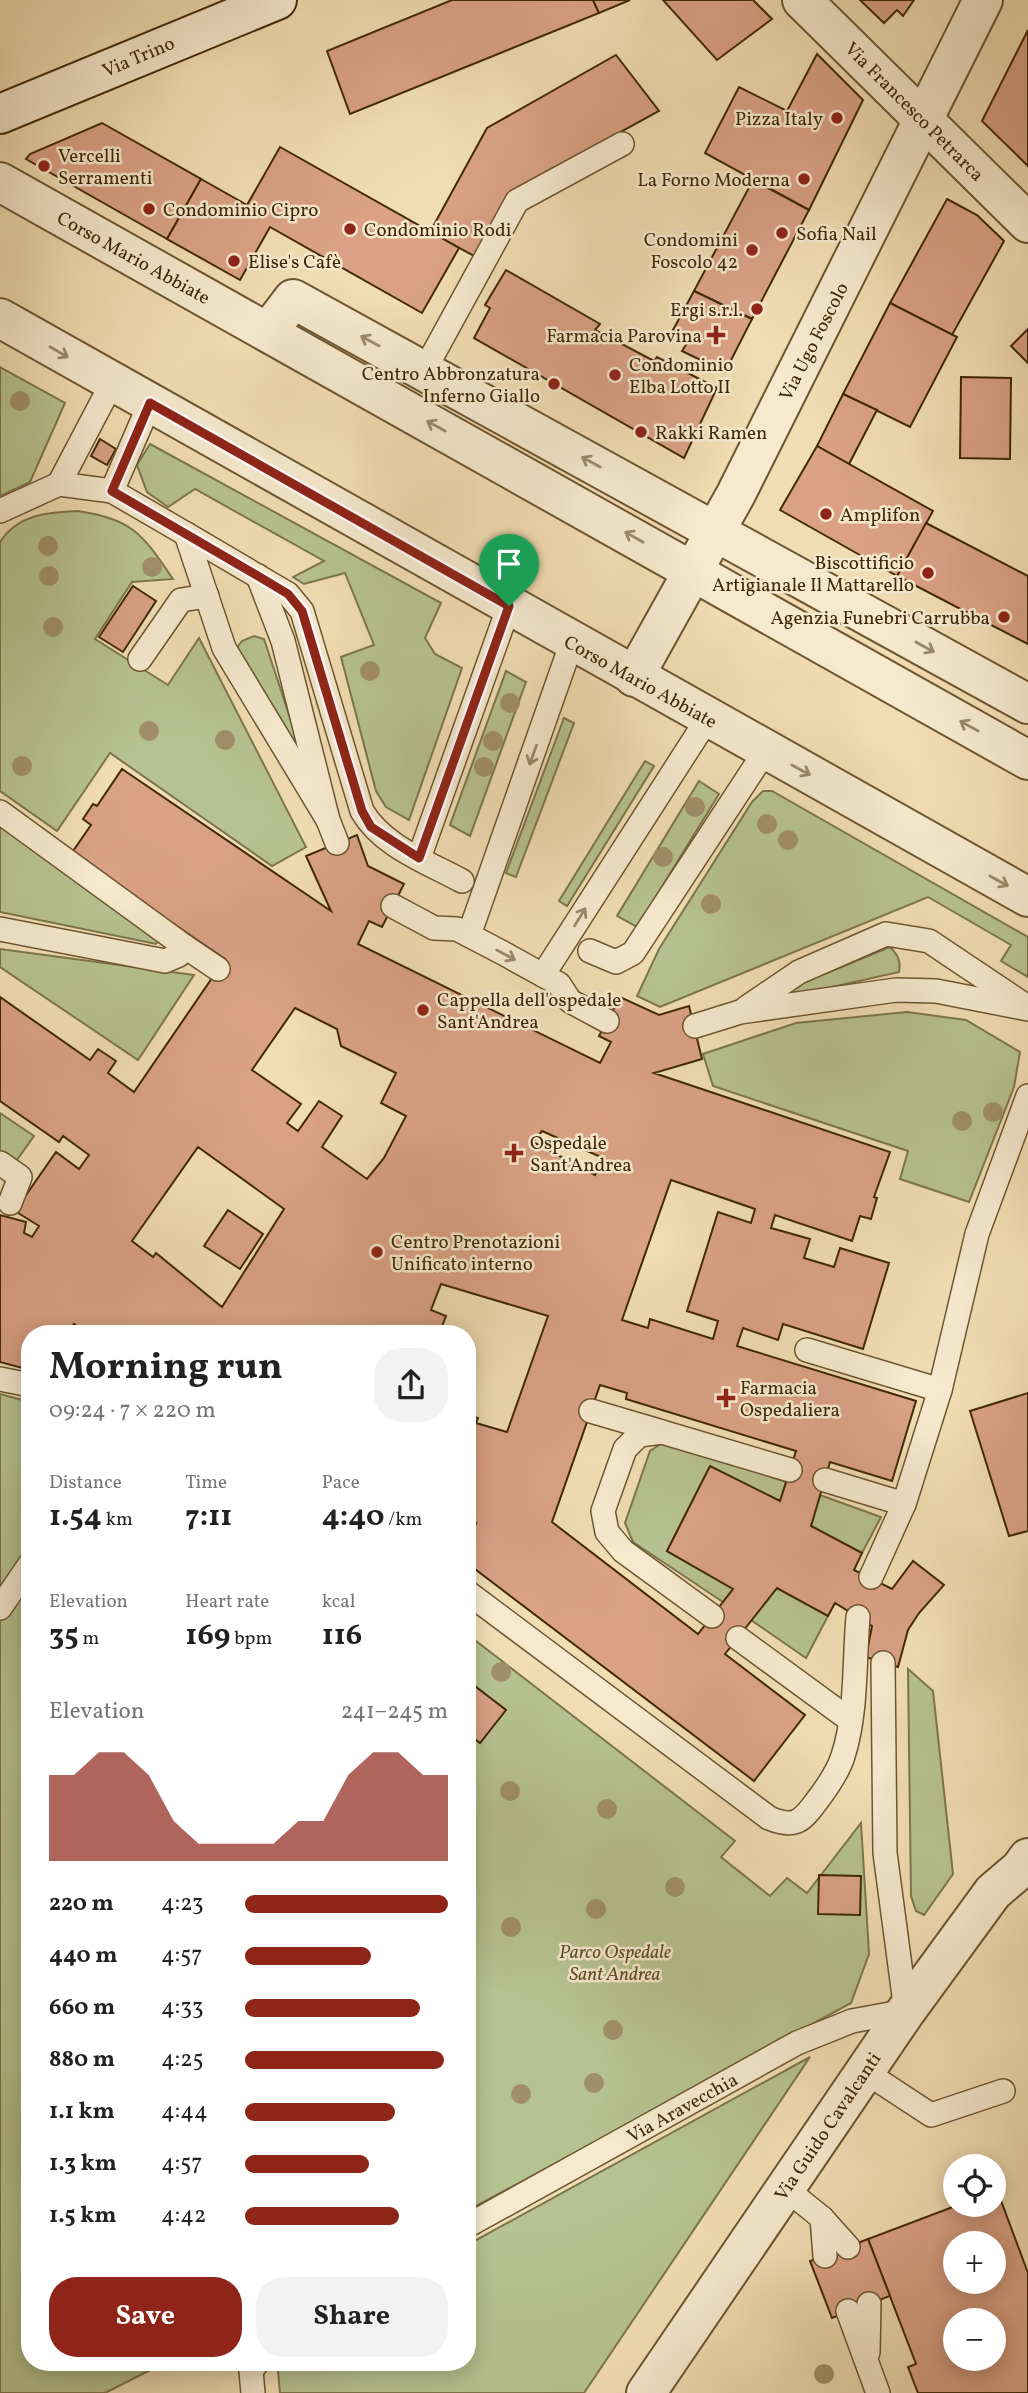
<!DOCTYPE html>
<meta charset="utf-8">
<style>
:root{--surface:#fff;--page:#f2f2f2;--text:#222;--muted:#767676;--accent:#8f2418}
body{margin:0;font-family:Vollkorn,serif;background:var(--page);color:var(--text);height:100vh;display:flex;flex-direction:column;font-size:26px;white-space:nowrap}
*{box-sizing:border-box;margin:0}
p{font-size:23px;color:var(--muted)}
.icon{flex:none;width:38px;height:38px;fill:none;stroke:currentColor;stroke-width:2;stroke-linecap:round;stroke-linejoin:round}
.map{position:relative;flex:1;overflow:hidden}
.details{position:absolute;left:21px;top:1325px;width:455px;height:1046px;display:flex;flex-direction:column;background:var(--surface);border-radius:28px;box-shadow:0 4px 18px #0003}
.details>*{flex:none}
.fabs{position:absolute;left:943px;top:2154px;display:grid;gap:14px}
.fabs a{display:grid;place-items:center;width:63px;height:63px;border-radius:50%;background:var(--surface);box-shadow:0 4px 18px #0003;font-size:35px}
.pin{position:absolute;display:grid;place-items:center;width:60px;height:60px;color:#fff;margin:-72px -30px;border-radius:50% 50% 50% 0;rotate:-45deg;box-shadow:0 0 7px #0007}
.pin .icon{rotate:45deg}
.round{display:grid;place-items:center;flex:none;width:74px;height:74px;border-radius:28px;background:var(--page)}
.head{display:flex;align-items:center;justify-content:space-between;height:119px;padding:0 28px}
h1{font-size:38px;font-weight:700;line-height:52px}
.metrics{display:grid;grid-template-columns:repeat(3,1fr);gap:10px;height:119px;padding:7px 28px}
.metrics div{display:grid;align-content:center}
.metrics b{font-size:30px;font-weight:700}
.metrics small{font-size:19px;font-weight:400}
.metrics p{font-size:19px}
.chart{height:196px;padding:14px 28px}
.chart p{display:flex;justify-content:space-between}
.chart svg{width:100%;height:126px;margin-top:7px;fill:var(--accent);opacity:.7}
.cta{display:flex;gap:14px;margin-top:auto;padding:14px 28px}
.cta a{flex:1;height:80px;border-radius:28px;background:var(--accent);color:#fff;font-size:28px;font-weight:700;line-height:80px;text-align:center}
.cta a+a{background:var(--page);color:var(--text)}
ul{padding:0 28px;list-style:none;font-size:23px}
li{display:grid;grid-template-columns:112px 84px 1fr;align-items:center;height:52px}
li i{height:18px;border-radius:9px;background:var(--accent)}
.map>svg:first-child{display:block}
.green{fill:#b6c28f;stroke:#7c764a;stroke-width:2}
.building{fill:#daa185;stroke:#412906;stroke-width:2;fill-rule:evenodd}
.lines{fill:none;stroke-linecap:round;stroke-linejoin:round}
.service-casing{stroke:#6d5631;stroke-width:26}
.minor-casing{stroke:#6d5631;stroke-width:42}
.secondary-casing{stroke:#412906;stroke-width:42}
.service{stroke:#f6e9ce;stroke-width:23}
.minor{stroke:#f6e9ce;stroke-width:38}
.secondary{stroke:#f6e9ce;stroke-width:38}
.tree{fill:#a08f67}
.oneway{stroke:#9c896a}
.route-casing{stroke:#fff;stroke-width:14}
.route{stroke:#8f2418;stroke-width:9}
.poi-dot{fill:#8f2418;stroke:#f6e9ce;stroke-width:2.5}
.labels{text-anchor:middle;stroke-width:5;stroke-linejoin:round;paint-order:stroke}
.street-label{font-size:19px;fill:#412906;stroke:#f6e9ce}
.poi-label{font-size:19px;fill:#412906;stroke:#f6e9ce;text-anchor:start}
.park-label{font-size:19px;font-style:italic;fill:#5e4f28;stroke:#f6e9ce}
</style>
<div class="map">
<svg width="1028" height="2393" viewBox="0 0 1028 2393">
<rect width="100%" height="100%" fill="#f1ddb3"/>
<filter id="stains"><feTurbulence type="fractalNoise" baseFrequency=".00286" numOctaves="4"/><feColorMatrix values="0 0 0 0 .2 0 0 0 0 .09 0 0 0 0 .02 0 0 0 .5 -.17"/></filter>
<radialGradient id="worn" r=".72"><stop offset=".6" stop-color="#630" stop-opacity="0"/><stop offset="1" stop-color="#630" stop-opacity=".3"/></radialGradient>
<g class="green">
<polygon points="0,367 65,403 30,482 0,496"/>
<polygon points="150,444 441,603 425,638 435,654 462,668 409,820 386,807 376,791 341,657 374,645 345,573 304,584 293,577 324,561 195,489 168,507 147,492 137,465"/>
<path d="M78 511C134 520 142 534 173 579L132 582 95 639 168 685 199 638 306 847 272 866 110 753 57 831 0 791V542C17 515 47 512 78 511Z"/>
<polygon points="254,636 264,639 301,751 293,753 235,650 242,641"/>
<polygon points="506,671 526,682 470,836 450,825"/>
<polygon points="564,718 574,723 516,877 506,873"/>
<polygon points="645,761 654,766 567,906 559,901"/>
<polygon points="699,781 719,794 637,927 617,916"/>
<polygon points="763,791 772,791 1028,937 1028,977 1001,961 1011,945 928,897 660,1007 637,996 659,949 752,802"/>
<polygon points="0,822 161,937 156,944 0,912"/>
<path d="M890 947C898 955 901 961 899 972L792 996 790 988Z"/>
<polygon points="0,949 194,975 138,1060 0,967"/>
<polygon points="907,1012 966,1020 1020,1052 1014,1087 969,1202 900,1179 908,1151 713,1086 703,1054 796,1023"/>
<polygon points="0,1113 34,1136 14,1164 0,1154"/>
<polygon points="0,1394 30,1402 30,2362 164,2363 105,2393 0,2393"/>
<polygon points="665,1441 786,1482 780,1501 710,1466 667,1551 733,1589 723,1602 633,1542 625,1523 650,1451"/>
<polygon points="820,1495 881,1517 862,1553 811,1526"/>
<polygon points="777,1588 828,1616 806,1658 751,1620"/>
<polygon points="467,1634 735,1841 721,1857 770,1896 787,1878 807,1893 861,1823 869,1954 851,2003 467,2211"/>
<polygon points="908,1669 933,1691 953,1874 924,1915 916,1911 911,1896"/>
<polygon points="810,2057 584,2393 280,2393 278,2371 285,2363 467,2362 467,2245"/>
</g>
<g class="building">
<polygon points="452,0 593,0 599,13 350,114 327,51"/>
<polygon points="593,0 630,0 599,13"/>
<polygon points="663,0 753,0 772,19 717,60"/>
<polygon points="860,0 914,0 903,16 897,10 884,23"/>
<polygon points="1028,30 1028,166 982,121"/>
<polygon points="817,54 863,100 809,210 705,153 739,87 787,111"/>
<polygon points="616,55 659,111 513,191 476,257 430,232 487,128"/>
<polygon points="102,123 201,179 167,239 26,159 30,154"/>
<polygon points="280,147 459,248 422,313 270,227 240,280 167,239 201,179 247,205"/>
<polygon points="753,180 809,210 752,319 694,291"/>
<polygon points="947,199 977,215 1004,241 952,335 890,303"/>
<polygon points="506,270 600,324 595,330 654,361 657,357 717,388 684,458 474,338 490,308 485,305"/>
<polygon points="694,291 752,319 725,372 682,351 689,340 673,330"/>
<polygon points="890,303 957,337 910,427 843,394"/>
<polygon points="1028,329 1028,363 1011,346"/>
<polygon points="961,377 1011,378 1010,459 960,458"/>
<polygon points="843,394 877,410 849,464 817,446"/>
<polygon points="100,439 116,449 107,465 91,456"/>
<polygon points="817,446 933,511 897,576 780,510"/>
<polygon points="926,523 1028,576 1028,644 897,576"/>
<polygon points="133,586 156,601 123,652 99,637"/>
<path d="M122 769 331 911 306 856 357 835 368 866 404 884 382 927 369 921 358 944 600 1063 611 1042 599 1036 620 997 659 1015 689 1006 702 1059 654 1073 890 1152 874 1197 877 1198 871 1219 860 1216 852 1241 775 1215 771 1228 810 1239 804 1258 834 1267 840 1248 889 1263 863 1349 783 1324 778 1340 743 1328 737 1346 916 1401 892 1481 830 1462 811 1526 862 1553 854 1570 892 1589 913 1561 944 1585 919 1613 908 1630 898 1667 866 1657 872 1626 835 1603 828 1616 777 1588 725 1654 805 1715 754 1781 467 1563V1549L476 1523 467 1520V1414L478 1418 476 1423 507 1432 548 1316 441 1284 431 1310 446 1316 439 1334H87L74 1324 67 1334H30V1370L0 1362V1215L26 1222 24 1233 32 1237 39 1226 15 1211 56 1152 79 1169 89 1155 63 1136 59 1142 0 1101V997L90 1060 98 1049 116 1061 108 1073 134 1092 225 959 71 854 91 825 83 819 93 804 97 806ZM295 1008 337 1029 341 1046 396 1073 381 1103 406 1116 384 1158 367 1179 322 1147 342 1116 319 1101 298 1131 287 1123 301 1104 252 1070ZM542 1131 601 1157 595 1175 533 1142ZM198 1147 284 1209 222 1307 156 1253 153 1257 132 1241ZM671 1180 755 1209 751 1223 718 1212 687 1311 718 1321 713 1339 650 1319 648 1328 622 1320ZM600 1385 627 1393 626 1399 796 1451 780 1501 710 1466 667 1551 733 1589 698 1634 552 1522Z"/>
<polygon points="228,1210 263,1234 240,1269 204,1246"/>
<polygon points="1028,1393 1028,1531 1009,1536 970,1411"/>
<polygon points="467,1680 506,1710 480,1743 467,1733"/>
<polygon points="819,1875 861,1876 860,1915 818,1914"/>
<path d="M997 2190 1028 2273V2393H918L908 2367 916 2364 868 2239 958 2205H994ZM956 2244H994V2282H956ZM956 2320H994V2359H956Z"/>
<polygon points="868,2239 890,2296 832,2318 810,2261"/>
</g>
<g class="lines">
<defs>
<g id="service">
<polyline points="424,371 517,201 622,144"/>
<polyline points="59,484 112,383"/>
<polyline points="112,491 150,403"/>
<polyline points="0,511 59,484 112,491 186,534 224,648 328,820"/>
<path d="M186 534 288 594 302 611 362 811C382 846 427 862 462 881"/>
<polyline points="258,576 283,641 328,820 337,843"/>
<polyline points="140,659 181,600 207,596"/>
<polyline points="0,812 184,946 179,955 165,961 0,929"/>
<polyline points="419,858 509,606"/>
<polyline points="393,906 434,928 457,929 503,953 559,984 570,1001 607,1021"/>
<polyline points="469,935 572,642"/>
<polyline points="184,946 218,969"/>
<polyline points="590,951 616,962 633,953 766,750"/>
<polyline points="543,975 708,718"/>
<polyline points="746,1008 799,972 886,934 929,941 1020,1002"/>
<polyline points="695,1026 740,1012 896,990 936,991 1028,1009"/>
<polyline points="0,1163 20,1177 10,1203"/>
<polyline points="807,1350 940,1390"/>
<polyline points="0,1379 30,1385"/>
<polyline points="591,1411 659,1431"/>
<polyline points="825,1480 904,1504"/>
<polyline points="871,1577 904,1504 940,1390 977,1234 1028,1096"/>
<path d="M467 1592 769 1818C793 1828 801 1823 816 1802 826 1789 838 1772 843 1756 857 1713 854 1662 858 1617"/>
<polyline points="0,1608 30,1564"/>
<polyline points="712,1616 623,1551 607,1532 603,1511 625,1449 639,1435 662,1432 790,1470"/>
<polyline points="738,1638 850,1720"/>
<polyline points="864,2071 931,2115 1003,2091"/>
<polyline points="785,2188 822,2218 825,2256"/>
<polyline points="822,2218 848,2247"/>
<polyline points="467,2226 797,2043 852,2021 906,2011 885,1853 883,1663"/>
<polyline points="848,2311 878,2393"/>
<polyline points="868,2352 869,2304"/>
<polyline points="253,2393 251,2371 258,2362"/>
</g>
<g id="minor">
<polyline points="802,0 1028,223"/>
<polyline points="0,182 1028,760"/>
<polyline points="0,318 1028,897"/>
<polyline points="268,332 293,299 1028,704"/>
<polyline points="634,677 736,494 983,0"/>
<polyline points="646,2393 906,2011 993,1892 1020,1869 1028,1858"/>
</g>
<polyline id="secondary" points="0,114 277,0"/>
</defs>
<use href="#service" class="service-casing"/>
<use href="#minor" class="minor-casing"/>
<use href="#secondary" class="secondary-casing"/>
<use href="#service" class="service"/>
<use href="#minor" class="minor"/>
<use href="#secondary" class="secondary"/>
</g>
<g class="tree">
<circle cx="20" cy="401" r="10"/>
<circle cx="48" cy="546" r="10"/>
<circle cx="152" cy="567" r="10"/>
<circle cx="49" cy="576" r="10"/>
<circle cx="53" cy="627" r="10"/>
<circle cx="370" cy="671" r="10"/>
<circle cx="510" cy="703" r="10"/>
<circle cx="149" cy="731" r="10"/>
<circle cx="225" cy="740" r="10"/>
<circle cx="493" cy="741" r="10"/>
<circle cx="22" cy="766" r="10"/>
<circle cx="484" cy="767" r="10"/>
<circle cx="695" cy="807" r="10"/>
<circle cx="767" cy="824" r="10"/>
<circle cx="788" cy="840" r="10"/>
<circle cx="663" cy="857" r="10"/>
<circle cx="711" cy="904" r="10"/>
<circle cx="993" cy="1112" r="10"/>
<circle cx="962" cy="1121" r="10"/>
<circle cx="501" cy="1672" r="10"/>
<circle cx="510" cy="1791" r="10"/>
<circle cx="607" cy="1809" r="10"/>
<circle cx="675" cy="1887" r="10"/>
<circle cx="596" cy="1909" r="10"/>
<circle cx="511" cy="1927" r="10"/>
<circle cx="613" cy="2030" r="10"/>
<circle cx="594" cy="2083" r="10"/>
<circle cx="521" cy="2094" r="10"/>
<circle cx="824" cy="2374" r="10"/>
</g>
<defs><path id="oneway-shaft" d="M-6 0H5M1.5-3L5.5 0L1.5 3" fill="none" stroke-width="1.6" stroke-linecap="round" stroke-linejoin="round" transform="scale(1.75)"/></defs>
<g class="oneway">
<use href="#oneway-shaft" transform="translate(370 341) rotate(-151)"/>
<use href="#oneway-shaft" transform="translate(59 352) rotate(30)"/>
<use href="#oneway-shaft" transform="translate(436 426) rotate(-151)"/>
<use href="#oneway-shaft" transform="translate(591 462) rotate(-151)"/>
<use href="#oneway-shaft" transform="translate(634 537) rotate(-150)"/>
<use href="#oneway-shaft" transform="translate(925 647) rotate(29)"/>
<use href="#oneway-shaft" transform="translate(969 726) rotate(-151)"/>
<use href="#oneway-shaft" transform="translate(533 755) rotate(110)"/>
<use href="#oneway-shaft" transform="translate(801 770) rotate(29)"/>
<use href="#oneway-shaft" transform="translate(999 881) rotate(29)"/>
<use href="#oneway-shaft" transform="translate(580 917) rotate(-58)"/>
<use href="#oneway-shaft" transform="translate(506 955) rotate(28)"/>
</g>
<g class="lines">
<defs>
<polygon id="route" points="150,403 509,606 419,858 371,827 362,811 302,611 288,594 258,576 112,491"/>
</defs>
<use href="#route" class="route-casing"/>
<use href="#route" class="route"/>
</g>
<g class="poi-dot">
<circle cx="837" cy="118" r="7"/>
<circle cx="44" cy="166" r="7"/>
<circle cx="804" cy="179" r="7"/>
<circle cx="149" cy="209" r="7"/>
<circle cx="350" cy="229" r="7"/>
<circle cx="782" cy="233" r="7"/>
<circle cx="752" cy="250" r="7"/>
<circle cx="234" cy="261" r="7"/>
<circle cx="757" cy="309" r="7"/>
<path d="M712.5 324.5h7v7h7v7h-7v7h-7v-7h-7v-7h7z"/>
<circle cx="615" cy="375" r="7"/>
<circle cx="554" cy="384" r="7"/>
<circle cx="641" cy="432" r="7"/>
<circle cx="826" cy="514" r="7"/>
<circle cx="928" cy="573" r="7"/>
<circle cx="1004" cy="617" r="7"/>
<circle cx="423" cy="1010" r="7"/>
<path d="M510.5 1142.5h7v7h7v7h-7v7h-7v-7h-7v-7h7z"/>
<circle cx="377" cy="1252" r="7"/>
<path d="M722.5 1387.5h7v7h7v7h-7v7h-7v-7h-7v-7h7z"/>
</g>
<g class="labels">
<g class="street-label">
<text transform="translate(138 56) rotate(-23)" y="7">Via Trino</text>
<text transform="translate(915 111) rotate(45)" y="7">Via Francesco Petrarca</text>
<text transform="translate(134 257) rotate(29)" y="7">Corso Mario Abbiate</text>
<text transform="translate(813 341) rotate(-63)" y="7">Via Ugo Foscolo</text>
<text transform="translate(641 681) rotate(29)" y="7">Corso Mario Abbiate</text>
<text transform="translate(682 2107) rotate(-29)" y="7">Via Aravecchia</text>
<text transform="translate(827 2126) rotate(-56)" y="7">Via Guido Cavalcanti</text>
</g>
<g class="poi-label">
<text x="823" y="125" text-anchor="end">Pizza Italy</text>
<text x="58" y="162">Vercelli<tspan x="58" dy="22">Serramenti</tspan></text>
<text x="790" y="186" text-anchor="end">La Forno Moderna</text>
<text x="163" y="216">Condominio Cipro</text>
<text x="364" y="236">Condominio Rodi</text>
<text x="796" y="240">Sofia Nail</text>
<text x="738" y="246" text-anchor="end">Condomini<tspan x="738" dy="22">Foscolo 42</tspan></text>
<text x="248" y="268">Elise's Cafè</text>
<text x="743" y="316" text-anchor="end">Ergi s.r.l.</text>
<text x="702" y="342" text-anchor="end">Farmacia Parovina</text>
<text x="629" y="371">Condominio<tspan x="629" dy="22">Elba Lotto II</tspan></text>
<text x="540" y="380" text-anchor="end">Centro Abbronzatura<tspan x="540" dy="22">Inferno Giallo</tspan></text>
<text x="655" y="439">Rakki Ramen</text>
<text x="840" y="521">Amplifon</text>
<text x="914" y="569" text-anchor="end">Biscottificio<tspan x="914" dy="22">Artigianale Il Mattarello</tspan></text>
<text x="990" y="624" text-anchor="end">Agenzia Funebri Carrubba</text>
<text x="437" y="1006">Cappella dell'ospedale<tspan x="437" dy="22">Sant'Andrea</tspan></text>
<text x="530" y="1149">Ospedale<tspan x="530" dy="22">Sant'Andrea</tspan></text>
<text x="391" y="1248">Centro Prenotazioni<tspan x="391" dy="22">Unificato interno</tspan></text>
<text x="740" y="1394">Farmacia<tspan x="740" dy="22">Ospedaliera</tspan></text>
</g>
<g class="park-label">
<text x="615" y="1958">Parco Ospedale<tspan x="615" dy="22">Sant Andrea</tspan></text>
</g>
</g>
<rect width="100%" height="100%" filter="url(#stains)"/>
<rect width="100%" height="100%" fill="url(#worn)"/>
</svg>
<div class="fabs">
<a><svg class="icon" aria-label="locate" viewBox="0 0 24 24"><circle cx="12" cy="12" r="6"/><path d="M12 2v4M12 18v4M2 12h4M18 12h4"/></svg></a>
<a>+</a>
<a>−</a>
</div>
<div class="pin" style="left:509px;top:606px;background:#1e9e55"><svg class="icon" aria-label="arrive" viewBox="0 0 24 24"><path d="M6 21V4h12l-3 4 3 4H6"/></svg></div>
<section class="details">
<div class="head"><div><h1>Morning run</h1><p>09:24 · 7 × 220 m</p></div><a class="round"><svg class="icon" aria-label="share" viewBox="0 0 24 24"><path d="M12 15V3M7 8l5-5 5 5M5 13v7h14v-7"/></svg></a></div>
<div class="metrics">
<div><p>Distance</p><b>1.54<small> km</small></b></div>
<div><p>Time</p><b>7:11</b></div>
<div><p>Pace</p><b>4:40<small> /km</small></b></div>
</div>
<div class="metrics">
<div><p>Elevation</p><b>35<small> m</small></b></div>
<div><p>Heart rate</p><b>169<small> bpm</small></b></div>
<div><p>kcal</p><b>116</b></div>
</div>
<div class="chart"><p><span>Elevation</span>241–245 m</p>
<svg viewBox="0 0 160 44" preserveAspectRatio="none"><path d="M0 44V14L10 14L20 6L30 6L40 14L50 30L60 38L70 38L80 38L90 38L100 30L110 30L120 14L130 6L140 6L150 14L160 14V44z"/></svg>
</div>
<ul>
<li><b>220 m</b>4:23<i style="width:100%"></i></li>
<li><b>440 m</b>4:57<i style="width:62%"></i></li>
<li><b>660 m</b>4:33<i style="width:86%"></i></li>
<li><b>880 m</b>4:25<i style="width:98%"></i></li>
<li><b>1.1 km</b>4:44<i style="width:74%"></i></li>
<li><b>1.3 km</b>4:57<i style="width:61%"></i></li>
<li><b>1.5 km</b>4:42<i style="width:76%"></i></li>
</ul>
<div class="cta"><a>Save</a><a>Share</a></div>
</section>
</div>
